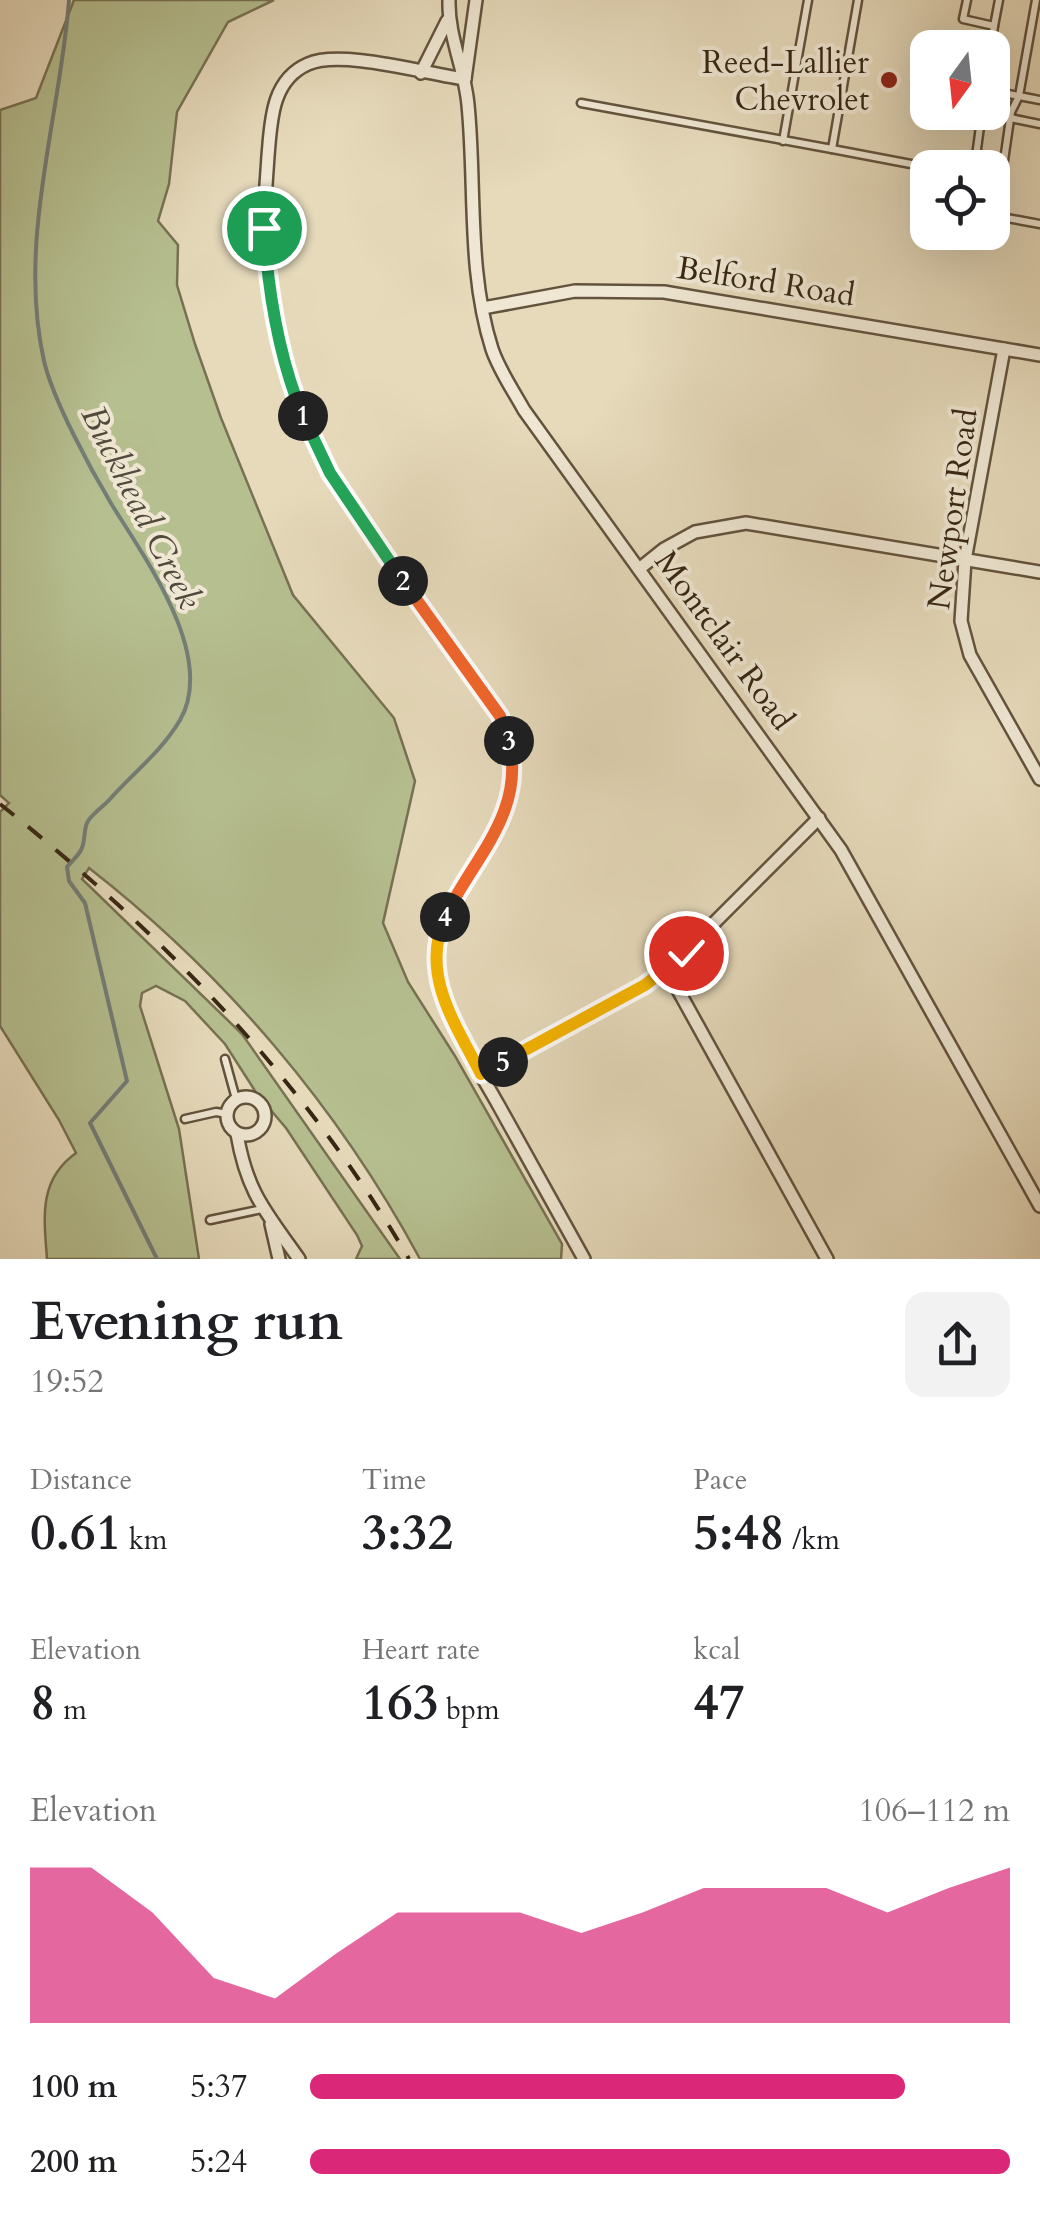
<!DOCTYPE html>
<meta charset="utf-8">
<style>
:root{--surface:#fff;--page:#f2f2f2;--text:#202124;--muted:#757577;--accent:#db2777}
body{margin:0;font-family:Cardo,serif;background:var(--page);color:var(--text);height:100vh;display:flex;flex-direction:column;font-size:38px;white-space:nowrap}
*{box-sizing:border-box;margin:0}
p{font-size:32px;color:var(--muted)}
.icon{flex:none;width:55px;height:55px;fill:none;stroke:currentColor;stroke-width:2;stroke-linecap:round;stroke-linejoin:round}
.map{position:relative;height:1259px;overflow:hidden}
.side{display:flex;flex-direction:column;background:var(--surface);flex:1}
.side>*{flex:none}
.needle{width:65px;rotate:195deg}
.buttons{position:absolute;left:910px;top:30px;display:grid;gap:20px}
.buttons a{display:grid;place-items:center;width:100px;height:100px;border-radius:20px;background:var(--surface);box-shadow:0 10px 40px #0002;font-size:50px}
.pin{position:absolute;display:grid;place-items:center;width:85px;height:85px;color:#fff;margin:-42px;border:5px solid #fff;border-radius:50%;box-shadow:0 2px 10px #0007}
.km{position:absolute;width:50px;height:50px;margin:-25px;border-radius:50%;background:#222;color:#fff;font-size:28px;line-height:50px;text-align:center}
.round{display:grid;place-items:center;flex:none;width:105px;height:105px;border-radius:20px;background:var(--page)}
.overview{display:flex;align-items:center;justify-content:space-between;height:170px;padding:0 30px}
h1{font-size:55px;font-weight:700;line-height:75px}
.figures{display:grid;grid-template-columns:repeat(3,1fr);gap:15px;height:170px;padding:10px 30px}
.figures div{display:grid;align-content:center}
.figures b{font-size:50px;font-weight:700}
.figures small{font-size:28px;font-weight:400}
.figures p{font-size:28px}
.chart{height:280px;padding:20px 30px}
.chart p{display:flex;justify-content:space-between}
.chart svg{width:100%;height:180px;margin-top:10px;fill:var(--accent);opacity:.7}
ul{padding:0 30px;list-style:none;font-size:32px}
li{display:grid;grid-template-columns:160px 120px 1fr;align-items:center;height:75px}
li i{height:25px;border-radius:12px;background:var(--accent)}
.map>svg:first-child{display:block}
.green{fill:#b6bf90;stroke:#767252;stroke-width:2.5}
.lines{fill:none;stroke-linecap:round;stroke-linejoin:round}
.stream{stroke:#747e78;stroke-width:4}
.service-casing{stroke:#63533d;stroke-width:11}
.minor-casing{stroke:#63533d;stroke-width:16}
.service{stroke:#efe7d3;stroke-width:6}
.minor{stroke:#efe7d3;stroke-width:11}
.rail{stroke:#372613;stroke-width:4;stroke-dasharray:18 18;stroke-linecap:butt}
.split-1-casing{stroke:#fff;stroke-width:20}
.split-2-casing{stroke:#fff;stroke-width:20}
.split-3-casing{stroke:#fff;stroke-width:20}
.split-4-casing{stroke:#fff;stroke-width:20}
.split-5-casing{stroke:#fff;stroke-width:20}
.split-6-casing{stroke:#fff;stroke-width:20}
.split-1{stroke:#22a559;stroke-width:12}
.split-2{stroke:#22a559;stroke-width:12}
.split-3{stroke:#f0652b;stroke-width:12}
.split-4{stroke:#f0652b;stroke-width:12}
.split-5{stroke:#f5b400;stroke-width:12}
.split-6{stroke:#f5b400;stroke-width:12}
.poi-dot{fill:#8f2418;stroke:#efe7d3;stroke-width:4}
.labels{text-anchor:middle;stroke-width:8;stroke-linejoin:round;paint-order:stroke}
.poi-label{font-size:32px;fill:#372613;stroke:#efe7d3;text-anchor:end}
.street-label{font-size:32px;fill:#372613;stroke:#efe7d3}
.water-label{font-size:35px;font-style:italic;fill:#504a3d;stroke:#efe7d3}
</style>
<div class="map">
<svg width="1040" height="1259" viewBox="0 0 1040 1259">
<rect width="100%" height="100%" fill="#e6dabb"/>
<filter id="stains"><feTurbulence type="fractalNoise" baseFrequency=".002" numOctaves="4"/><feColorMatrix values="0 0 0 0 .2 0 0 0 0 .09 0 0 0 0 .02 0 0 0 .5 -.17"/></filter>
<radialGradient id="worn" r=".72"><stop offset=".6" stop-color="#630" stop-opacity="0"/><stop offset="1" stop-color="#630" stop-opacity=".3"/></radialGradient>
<path class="green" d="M74 0H274L228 22 177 112 169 184 158 221 178 245 177 285 195 344 221 418 293 595 394 718 415 781 383 923 408 982 455 1056 562 1244 561 1259H420C338 1107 225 974 89 868L82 879 242 1034 400 1259H356L362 1246 357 1235 286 1128 257 1094 225 1044 185 1001 156 986 142 993 140 1006 179 1129 199 1259H47C44 1218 38 1180 76 1153L59 1120 0 1026V812L9 803 0 795V110L36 98Z"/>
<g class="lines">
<path class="stream" d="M69 0C60 119 17 241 44 361 53 400 91 470 112 505 144 557 217 656 180 720 162 751 133 773 110 799 104 806 93 813 88 821 83 829 86 841 81 850 78 856 71 862 67 867L69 881 85 903 127 1081 90 1123 157 1259"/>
<defs>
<g id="service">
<polyline points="967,0 963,19 994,26 999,0"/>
<polyline points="1036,0 1019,96 1040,100"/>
<polyline points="991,48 994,26"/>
<polyline points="992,91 1019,96 1011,112 996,216 1040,224"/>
<polyline points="581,103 832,149 858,0"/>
<polyline points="1010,118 1040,124"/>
<polyline points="783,141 808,0"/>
<polyline points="832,149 932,168"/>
<polyline points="970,168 976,156 982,112"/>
<polyline points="225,1059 236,1099"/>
<polyline points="185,1119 216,1112 228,1114"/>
<polyline points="210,1220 262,1209"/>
</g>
<g id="minor">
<path d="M449 0C448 37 465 69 468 105 476 185 467 271 492 349 499 370 513 390 524 410L841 850 1040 1206"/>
<polyline points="421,73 447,21"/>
<path d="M465 79C427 74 341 49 308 64 271 80 271 122 268 156 259 255 271 355 316 445 338 491 368 532 398 573 432 621 466 668 500 716 551 835 434 867 435 961 436 1007 477 1066 499 1106 527 1157 556 1208 584 1259"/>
<polyline points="465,79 476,0"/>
<polyline points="483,308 575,291 664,292 1040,355"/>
<polyline points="1004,349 965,560 961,621 970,655 1040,779"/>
<polyline points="639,569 664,549 695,532 746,523 1040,572"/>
<polyline points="667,970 827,1259"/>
<polyline points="481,1074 645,985 667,970 819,818"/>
<circle cx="246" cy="1116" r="19"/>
<path d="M237 1134C247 1193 266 1212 299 1259"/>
<polyline points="271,1224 279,1259"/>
</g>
</defs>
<use href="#service" class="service-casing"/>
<use href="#minor" class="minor-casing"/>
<use href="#service" class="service"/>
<use href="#minor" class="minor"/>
<path class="rail" d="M0 804C161 932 305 1080 409 1259"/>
</g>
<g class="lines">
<defs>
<path id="split-1" d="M264 228C268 292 278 356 303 416"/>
<polyline id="split-2" points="303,416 330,473 403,581"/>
<polyline id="split-3" points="403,581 500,716 509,741"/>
<path id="split-4" d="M445 917C473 858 526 813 509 741"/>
<path id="split-5" d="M445 917C420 975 455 1023 481 1074L503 1062"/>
<polyline id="split-6" points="503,1062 645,985 686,953"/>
</defs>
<use href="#split-1" class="split-1-casing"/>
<use href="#split-2" class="split-2-casing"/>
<use href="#split-3" class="split-3-casing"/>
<use href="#split-4" class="split-4-casing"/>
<use href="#split-5" class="split-5-casing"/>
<use href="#split-6" class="split-6-casing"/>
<use href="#split-1" class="split-1"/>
<use href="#split-2" class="split-2"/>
<use href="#split-3" class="split-3"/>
<use href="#split-4" class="split-4"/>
<use href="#split-5" class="split-5"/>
<use href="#split-6" class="split-6"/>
</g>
<circle class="poi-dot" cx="889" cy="80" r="10"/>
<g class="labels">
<g class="poi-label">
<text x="869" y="73">Reed-Lallier<tspan x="869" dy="37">Chevrolet</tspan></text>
</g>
<g class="street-label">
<text transform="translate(766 281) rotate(9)" y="11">Belford Road</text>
<text transform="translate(952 509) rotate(-82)" y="11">Newport Road</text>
<text transform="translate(725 640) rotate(54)" y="11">Montclair Road</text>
</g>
<g class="water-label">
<text transform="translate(142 507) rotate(63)" y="12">Buckhead Creek</text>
</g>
</g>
<rect width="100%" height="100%" filter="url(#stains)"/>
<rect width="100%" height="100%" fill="url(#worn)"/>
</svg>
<div class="buttons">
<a><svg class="needle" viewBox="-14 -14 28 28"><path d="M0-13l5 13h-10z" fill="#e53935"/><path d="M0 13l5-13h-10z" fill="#757577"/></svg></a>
<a><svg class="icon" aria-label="locate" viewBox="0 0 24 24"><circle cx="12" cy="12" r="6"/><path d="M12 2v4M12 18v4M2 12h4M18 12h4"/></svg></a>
</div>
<div class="pin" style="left:264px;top:228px;background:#1e9e55"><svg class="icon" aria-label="arrive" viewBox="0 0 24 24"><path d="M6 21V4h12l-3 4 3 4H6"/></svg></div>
<div class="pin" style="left:686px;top:953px;background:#d93025"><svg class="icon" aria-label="check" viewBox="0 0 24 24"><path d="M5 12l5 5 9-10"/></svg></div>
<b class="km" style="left:303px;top:416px">1</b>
<b class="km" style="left:403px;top:581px">2</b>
<b class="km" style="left:509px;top:741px">3</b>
<b class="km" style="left:445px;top:917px">4</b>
<b class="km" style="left:503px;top:1062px">5</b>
</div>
<section class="side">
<div class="overview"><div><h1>Evening run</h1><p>19:52</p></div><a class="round"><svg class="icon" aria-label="share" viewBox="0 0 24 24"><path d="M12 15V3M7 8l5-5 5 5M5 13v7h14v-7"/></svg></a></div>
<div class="figures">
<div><p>Distance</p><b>0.61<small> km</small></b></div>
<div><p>Time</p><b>3:32</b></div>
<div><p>Pace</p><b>5:48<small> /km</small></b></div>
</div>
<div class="figures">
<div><p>Elevation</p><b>8<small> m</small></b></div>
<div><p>Heart rate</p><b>163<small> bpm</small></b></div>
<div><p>kcal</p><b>47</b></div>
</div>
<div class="chart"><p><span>Elevation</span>106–112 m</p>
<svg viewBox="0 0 160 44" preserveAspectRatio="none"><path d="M0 44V6L10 6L20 17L30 33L40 38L50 27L60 17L70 17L80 17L90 22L100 17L110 11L120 11L130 11L140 17L150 11L160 6V44z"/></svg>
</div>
<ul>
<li><b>100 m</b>5:37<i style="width:85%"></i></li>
<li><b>200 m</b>5:24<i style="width:100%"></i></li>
</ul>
</section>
